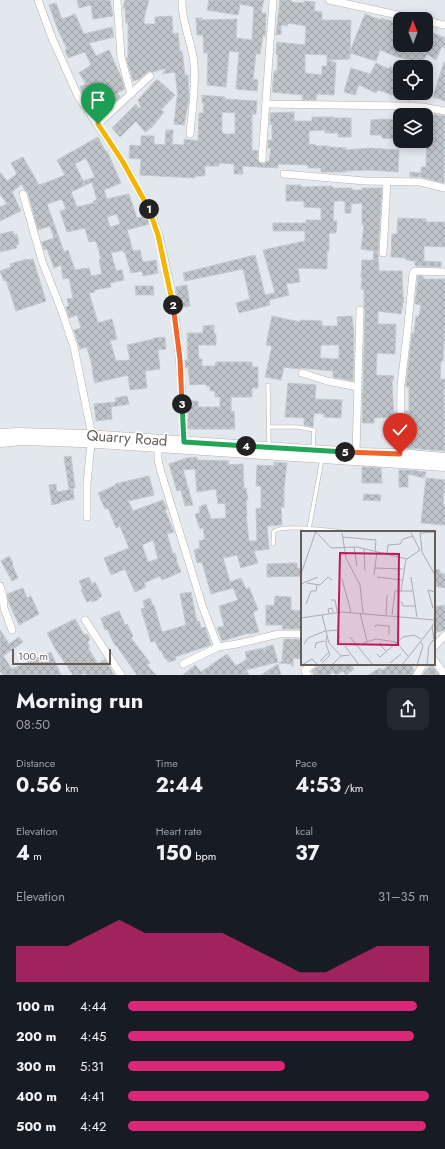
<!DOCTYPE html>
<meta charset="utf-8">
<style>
:root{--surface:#171b24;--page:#242831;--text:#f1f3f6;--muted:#9ea1a6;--accent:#db2777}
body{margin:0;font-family:Jost,sans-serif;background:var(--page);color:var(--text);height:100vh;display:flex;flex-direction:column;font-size:15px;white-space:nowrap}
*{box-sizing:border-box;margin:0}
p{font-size:13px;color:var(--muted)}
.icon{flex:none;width:22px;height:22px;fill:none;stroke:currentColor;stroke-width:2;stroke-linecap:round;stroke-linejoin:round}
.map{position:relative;height:675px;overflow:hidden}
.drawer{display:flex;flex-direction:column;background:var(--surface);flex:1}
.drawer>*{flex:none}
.needle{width:26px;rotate:359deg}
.tools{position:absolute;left:393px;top:12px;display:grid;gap:8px}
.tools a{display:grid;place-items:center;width:40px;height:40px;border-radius:8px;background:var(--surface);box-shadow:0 2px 10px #0003;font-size:20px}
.scale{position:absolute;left:12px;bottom:10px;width:99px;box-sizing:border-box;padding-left:4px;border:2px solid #645e5b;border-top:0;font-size:11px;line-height:14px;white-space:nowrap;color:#645e5b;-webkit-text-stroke:3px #fff;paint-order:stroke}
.pin{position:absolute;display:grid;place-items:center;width:34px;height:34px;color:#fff;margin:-41px -17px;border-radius:50% 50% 50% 0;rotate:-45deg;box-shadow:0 0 4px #0007}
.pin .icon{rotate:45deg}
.km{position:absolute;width:20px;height:20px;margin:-10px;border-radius:50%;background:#222;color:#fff;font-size:11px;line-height:20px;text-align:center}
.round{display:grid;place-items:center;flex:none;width:42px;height:42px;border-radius:8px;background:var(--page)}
.summary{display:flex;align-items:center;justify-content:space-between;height:68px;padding:0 16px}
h1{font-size:22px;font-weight:700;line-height:30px}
.stats{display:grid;grid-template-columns:repeat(3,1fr);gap:6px;height:68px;padding:4px 16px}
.stats div{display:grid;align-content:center}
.stats b{font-size:20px;font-weight:700}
.stats small{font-size:11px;font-weight:400}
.stats p{font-size:11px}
.chart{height:112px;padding:8px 16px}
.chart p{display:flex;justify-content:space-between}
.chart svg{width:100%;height:72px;margin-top:4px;fill:var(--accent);opacity:.7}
ul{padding:0 16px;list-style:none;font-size:13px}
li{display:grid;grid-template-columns:64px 48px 1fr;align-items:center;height:30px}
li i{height:10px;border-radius:5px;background:var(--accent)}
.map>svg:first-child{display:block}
.building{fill:url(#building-cross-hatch);stroke:#c1cad2;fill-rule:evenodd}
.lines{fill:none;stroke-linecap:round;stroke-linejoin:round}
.service-casing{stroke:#b6b2af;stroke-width:4.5}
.minor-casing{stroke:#b6b2af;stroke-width:8}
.secondary-casing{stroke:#b6b1ae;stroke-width:11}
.service{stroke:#fff;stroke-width:3.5}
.minor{stroke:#fff;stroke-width:7}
.secondary{stroke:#fff;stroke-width:10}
.split-1-casing{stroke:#fff;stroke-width:8}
.split-2-casing{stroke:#fff;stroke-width:8}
.split-3-casing{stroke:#fff;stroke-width:8}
.split-4-casing{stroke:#fff;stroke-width:8}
.split-5-casing{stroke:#fff;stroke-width:8}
.split-6-casing{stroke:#fff;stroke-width:8}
.split-1{stroke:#f5b400;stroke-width:5}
.split-2{stroke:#f5b400;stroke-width:5}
.split-3{stroke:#f0652b;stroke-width:5}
.split-4{stroke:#22a559;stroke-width:5}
.split-5{stroke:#22a559;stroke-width:5}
.split-6{stroke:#f0652b;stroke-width:5}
.labels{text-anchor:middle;stroke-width:3;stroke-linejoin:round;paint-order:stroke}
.street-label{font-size:15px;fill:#645e5b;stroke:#fff}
.inset-road{fill:none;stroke:#acacaf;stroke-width:1}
.view{fill:#c2185b;fill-opacity:0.15;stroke:#c2185b;stroke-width:2}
.inset-edge{fill:none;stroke:#645e5b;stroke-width:2}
</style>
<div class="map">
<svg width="445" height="675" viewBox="0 0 445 675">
<defs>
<pattern id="building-cross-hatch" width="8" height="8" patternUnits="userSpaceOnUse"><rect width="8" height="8" fill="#bfc4c9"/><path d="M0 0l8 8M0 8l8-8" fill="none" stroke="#9fa2a6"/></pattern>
</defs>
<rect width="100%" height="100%" fill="#e3e7ee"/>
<g class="building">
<polygon points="77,0 110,0 113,16 93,19 91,5 79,8"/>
<polygon points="125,0 149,0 144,18 144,24 155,24 155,17 172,16 173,34 178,33 180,52 182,51 185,75 188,75 189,98 184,125 174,124 177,97 178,98 175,72 162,74 167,68 153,72 149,71 139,79 133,81 126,58 128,58 128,23 126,23 125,9 123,8"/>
<polygon points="209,0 264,0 261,13 266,13 265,36 263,36 260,54 256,54 253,79 258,80 257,91 236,89 239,52 229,51 226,87 207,85 208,53 204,53 203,35 197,35 196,18 202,18 202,20 237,19 236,38 252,40 254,7 240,4 238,15 207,10"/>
<path d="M280 0H291V2L304 3V1L315 2 314 11 322 12V20H351L350 51 365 14 381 20V18L395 22 394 26 400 29V45H426V30L445 38V48L442 46 436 60 427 54 420 67H407L410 60 395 56 380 50 376 61 350 53V59L328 60 336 63 334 95 317 94 316 100H302L303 95 272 92 274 71H277L278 55 276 54 277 42 305 45 306 26 288 23 287 26 281 25V34L276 35ZM305 54 327 55V66H322V75L305 73Z"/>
<polygon points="56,3 62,19 75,14 84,34 112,27 114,37 89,43 96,56 109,50 121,77 125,89 117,93 120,97 98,117 96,113 100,110 87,91 83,94 80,87 86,84 79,73 91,65 85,52 68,58 65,50 67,49 58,30 49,5"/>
<polygon points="444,62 445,63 445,101 433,97"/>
<polygon points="376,63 389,69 390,67 400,71 400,93 423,93 420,100 412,97 410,101 378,90 376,93 359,85 355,95 344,92 351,68 370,74"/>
<polygon points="156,80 158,80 175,95 161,110 164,112 152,127 145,132 136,121 120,137 112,128 136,104 138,108 141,108 138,100"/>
<path d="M202 95 225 97V99L257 101 256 114H252V150L258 151 257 159 260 163 264 164 267 161H269L271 148H268V140H272V124L270 125V113L294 112V121H312V117H334V122L335 118H351V137H338V133H325V130L309 131V144L316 145V146H329V147L346 148V150L369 148 399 150 398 172 368 170 346 171V172H321V168H308V165L278 164V168L242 166 243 174H234V164L219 163V166H205V176H195V178L140 175 141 159 129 158 130 145 141 146V136H154V144L165 145 166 130H173L172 144 184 145V139L198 141 199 113H203L204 103H202ZM222 112 235 113V134H224V133H222Z"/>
<polygon points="429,114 445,116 444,183 421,177 410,177 410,172 421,173 421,167 426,167 427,132 428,132"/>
<polygon points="383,119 400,120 400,139 382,138 382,135 370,135 371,120"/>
<path d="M98 137 106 152 107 151 121 183 104 190 107 199 129 194 137 218 147 216 149 224 127 230 133 251 140 250 143 262 156 260 158 273 143 276 142 271 131 273 125 252H123V250L111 253 116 271 122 270 124 280 110 283 111 287 94 290 95 292 89 293 98 323 112 319 117 339 110 341 116 361 130 360 127 345 154 339V338L165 337 166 349 158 350 160 369 145 371 147 388 130 390 128 375 95 383 92 370 93 369 87 347 80 349 74 330 81 328 77 315 69 318 66 307 69 306 67 299 73 298 69 278 63 279 61 265 54 268 47 249 44 250 42 242 54 238 50 226 38 230 28 193 24 189 22 184 12 192 21 211 0 221V207L7 204 0 194V172L7 181 17 174 11 163 23 157 39 185 53 180 65 175 57 160ZM86 158 95 177 83 181 75 164ZM92 182 97 200 93 201 94 203 77 207 71 192ZM62 199 66 209 60 211 67 232 85 228 89 242 96 241 101 259 99 260 102 274 91 276 89 268 75 270 68 250 64 252 47 204ZM117 214 120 224 110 227 107 217Z"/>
<polygon points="286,185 301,185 301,187 332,186 332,188 352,188 352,190 362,190 362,188 382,188 378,253 379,271 402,271 403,297 404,297 401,314 378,311 378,324 396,324 395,354 377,353 376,375 394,376 392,383 394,417 374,418 374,423 362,423 365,310 364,307 364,290 361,289 362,277 361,277 362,260 373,260 374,251 361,249 364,225 362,225 362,203 351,204 351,213 345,213 345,201 334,201 333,221 337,221 336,233 329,233 329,251 327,252 327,269 298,268 300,282 286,284 289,295 269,300 270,305 239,313 236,303 250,299 243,269 185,281 183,273 255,255 265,295 275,293 263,250 305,241 305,231 273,231 273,223 306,223 306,220 321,220 321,208 304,207 304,201 286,201"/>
<polygon points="398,218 426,219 426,222 445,222 445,247 424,246 424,261 441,262 441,267 415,266 415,261 406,260 406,258 391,257 392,234 397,234"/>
<polygon points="13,231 14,235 17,234 19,244 16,245 17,248 0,252 0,234"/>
<polygon points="27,259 27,260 33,259 46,301 16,311 6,280 4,281 0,271 11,267 10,264"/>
<polygon points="418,276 423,276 423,279 445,279 445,328 443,361 441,361 440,379 445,379 445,388 444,388 445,451 407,448 407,439 405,439 406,411 409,411 409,387 406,387 406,385 412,333 414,333 416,316 419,316 421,305 415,304"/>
<polygon points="187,285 190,306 179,308 176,287"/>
<polygon points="135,286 153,286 154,295 136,295"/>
<path d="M272 316 300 322V320L322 321V326H338L337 317 352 316 354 335 353 381 333 377V371H332L301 368 299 369 284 367 281 380 265 377 272 346 266 345ZM321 345H339V359L320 358Z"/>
<polygon points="214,325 214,334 216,334 216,345 198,345 199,359 202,359 202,366 215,366 216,362 252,362 252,367 258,367 258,388 252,388 252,397 231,397 231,411 234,411 235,429 188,429 188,401 198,401 198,407 220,407 220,397 215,397 215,391 210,391 210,386 206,386 206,384 190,385 188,367 185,368 185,360 188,360 187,333 203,333 203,326"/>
<polygon points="288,383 316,385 315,399 342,400 341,418 324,417 324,414 314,413 313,427 304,425 304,418 285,417"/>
<polygon points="127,396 129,404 111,407 112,419 96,421 94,404 116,402 115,398"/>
<polygon points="71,456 75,488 69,489 64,457"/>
<polygon points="197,457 197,460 229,461 228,465 243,464 244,488 246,488 248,500 246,500 247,516 246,516 249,541 257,541 256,509 261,508 261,486 256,486 257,465 274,466 274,462 287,463 284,488 284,507 281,507 282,525 267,526 269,549 254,551 258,563 241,568 237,555 223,558 230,582 241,578 246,589 249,587 258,610 253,612 259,632 249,634 249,633 222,641 217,628 224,626 219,606 238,600 233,588 211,594 202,562 197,563 194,550 200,548 199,541 205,539 203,528 200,529 195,514 200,513 199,507 206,504 211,519 226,518 225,503 218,504 216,489 197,492 195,469 183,470 193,505 185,506 181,490 177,491 169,464 187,458"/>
<polygon points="362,467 381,468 382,483 362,483"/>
<polygon points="399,470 408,470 426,472 424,478 408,474 408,487 399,487"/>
<path d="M149 476 154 495 128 501 133 511 163 500 167 509 165 510 174 532 167 534 173 554 175 553 177 560H176L181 572 162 580 160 576 144 583 146 587 135 592 125 569 111 575 104 558 129 548 120 526 116 528 108 508 105 509 98 493 116 485 115 484ZM153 540 158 559 148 562 142 545Z"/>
<polygon points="426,478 445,480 443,505 445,505 445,525 421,523"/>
<polygon points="56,484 57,492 73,489 74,499 60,502 60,503 52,505 49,485"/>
<polygon points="364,494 381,495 380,501 363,500"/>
<polygon points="9,556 13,563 12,564 18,578 12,581 1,561"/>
<polygon points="297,563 297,568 302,569 302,576 267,577 267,564"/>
<polygon points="434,569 440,570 440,573 445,574 445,588 434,586"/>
<polygon points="89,577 92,584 95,582 102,596 98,598 98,600 92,602 91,600 87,602 81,590 83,589 79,581"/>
<polygon points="23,588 27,598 31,596 39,614 19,625 9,603 7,594"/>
<polygon points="191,592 197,622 199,621 201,628 205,627 211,645 175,657 176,660 168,662 166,658 165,659 161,650 160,651 155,641 151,642 141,609 145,608 143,601 150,598 153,606 154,605 162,632 186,625 180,594"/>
<polygon points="275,596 291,597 291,610 302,611 302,629 282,629 283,625 266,625 266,605 274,606"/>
<polygon points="445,605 445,630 434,633 434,607"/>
<polygon points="119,611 125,625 127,624 133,636 131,638 150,663 147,665 156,675 137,675 116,645 115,645 107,629 105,630 101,618"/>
<polygon points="75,619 84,635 87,634 90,640 87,642 90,647 88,648 98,664 105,659 114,675 86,675 85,673 81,675 73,675 56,650 47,633"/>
<polygon points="0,630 9,644 19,637 23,642 3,656 12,669 51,652 61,675 3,675 0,671"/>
<polygon points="284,639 302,639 302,659 293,658 293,667 291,664 279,663 284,660 282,660"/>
<polygon points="273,645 278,662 246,670 249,675 183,675 195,665 201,672 227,654 236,666 247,659 245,652 263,648 265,653 265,647"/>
<polygon points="278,664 281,675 261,675"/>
<polygon points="321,664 350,664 354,669 346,675 343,671 336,675 333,672 329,675 314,675 312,671"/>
<polygon points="392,664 410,664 414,670 412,675 368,675 380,668 382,670"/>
<polygon points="432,665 439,675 423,675 425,671"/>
</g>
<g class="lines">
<defs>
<g id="service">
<polyline points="268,385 269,446"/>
<polyline points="269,427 298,427 314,430 313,449"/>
<polyline points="309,529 322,459"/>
<path d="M273 544 274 531C286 524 326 530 341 532"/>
</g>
<g id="minor">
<polyline points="38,0 52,38 78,96 123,162 151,213 159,235 172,293 176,323 181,378 184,442"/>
<polyline points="117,0 121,57 131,94"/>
<path d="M182 0C181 22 192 42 194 63 196 86 192 111 190 134"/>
<polyline points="329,0 416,19"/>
<polyline points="426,21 445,25"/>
<polyline points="266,104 405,106 423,107 445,111"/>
<polyline points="98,124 150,76"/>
<polyline points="262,159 273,0"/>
<polyline points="284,174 365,181 420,182 445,188"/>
<polyline points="23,194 42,261 61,309 74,347 92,436"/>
<polyline points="383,253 387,182"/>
<polyline points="302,373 327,381 358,387"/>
<polyline points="158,447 158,460 161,472 202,605 218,647"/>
<polyline points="356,453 360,310"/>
<polyline points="400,454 401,385 407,335 413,273 415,271 445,272"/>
<polyline points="87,517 87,484 91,443"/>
<polyline points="0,586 3,597 4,608 12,630"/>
<polyline points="85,620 121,675"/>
<polyline points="434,647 445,635"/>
<polyline points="434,660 445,675"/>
<polyline points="183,664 218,647 237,644 279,634 302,634"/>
<polyline points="308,675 305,672 305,670 313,664"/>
<polyline points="417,675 423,664"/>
</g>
<g id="secondary">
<polyline points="0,434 17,433 86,435 356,453 400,454 445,458"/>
<polyline points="0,442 23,440 82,442 445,466"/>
</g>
</defs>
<use href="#service" class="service-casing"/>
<use href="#minor" class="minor-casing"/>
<use href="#secondary" class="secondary-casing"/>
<use href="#service" class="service"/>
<use href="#minor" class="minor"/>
<use href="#secondary" class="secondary"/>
</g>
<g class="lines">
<defs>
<polyline id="split-1" points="98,124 123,162 149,209"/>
<polyline id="split-2" points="149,209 158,235 173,305"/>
<polyline id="split-3" points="173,305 180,359 182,404"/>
<polyline id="split-4" points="182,404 184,442 246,446"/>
<polyline id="split-5" points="246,446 345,452"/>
<polyline id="split-6" points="345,452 400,454"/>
</defs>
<use href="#split-1" class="split-1-casing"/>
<use href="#split-2" class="split-2-casing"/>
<use href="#split-3" class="split-3-casing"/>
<use href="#split-4" class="split-4-casing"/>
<use href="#split-5" class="split-5-casing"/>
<use href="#split-6" class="split-6-casing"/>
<use href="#split-1" class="split-1"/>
<use href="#split-2" class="split-2"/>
<use href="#split-3" class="split-3"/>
<use href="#split-4" class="split-4"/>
<use href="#split-5" class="split-5"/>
<use href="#split-6" class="split-6"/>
</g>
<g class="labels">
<g class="street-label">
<text transform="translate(127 438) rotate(4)" y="5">Quarry Road</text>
</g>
</g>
<g transform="translate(301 531)">
<rect width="134" height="134" fill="#e3e7ee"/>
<path class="inset-road" d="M109 0 119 19M119 0 121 21 134 44M15 1 30 17 56 16 106 28 119 19M41 2 45 27 59 54 62 82M120 2 134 1M41 6 75 9 74 20M53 16 56 35M63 18 64 40M86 23 87 14 99 13 102 8 112 5M74 37 102 38M0 43 15 0M73 44 76 21M76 46 101 49M110 46 116 86M41 48 50 81M6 52 19 54 27 46 31 49M0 53 17 46M100 60 105 28M30 69H34L36 80M100 70 102 75H115M5 73 10 60H15L16 54M132 77 127 59 134 61M28 82 27 78 31 77 32 81M59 82 66 110M21 84 28 112 40 125M85 84 86 64M91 84 94 60H111M0 87 41 81 134 89M134 90 131 96 134 116M74 96 75 94 88 95V104M25 100 36 99 39 107M49 106 72 134M95 111 107 125M62 112 75 108 95 111M80 112 78 113 86 121M3 113 7 107 24 100M44 115 58 134M14 117 15 112 24 110M76 123 79 126 102 106 113 104 120 108M19 130 28 121M21 132 29 124 25 113 26 105M89 132 100 123M1 134 11 128 17 134M31 134 40 125 49 124M101 134 131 96M116 134 122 115 120 111M126 134 128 115 132 109"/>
<path class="view" d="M39 22 98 23 97 114 37 113Z"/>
<rect width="134" height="134" class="inset-edge"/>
</g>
</svg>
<div class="tools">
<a><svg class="needle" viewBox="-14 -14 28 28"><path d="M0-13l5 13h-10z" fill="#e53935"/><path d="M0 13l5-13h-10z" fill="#9ea1a6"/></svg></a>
<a><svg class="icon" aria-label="locate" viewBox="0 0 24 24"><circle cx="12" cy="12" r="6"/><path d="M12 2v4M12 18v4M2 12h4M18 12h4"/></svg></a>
<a><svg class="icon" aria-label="layers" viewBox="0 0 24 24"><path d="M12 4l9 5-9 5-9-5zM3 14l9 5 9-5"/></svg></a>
</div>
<div class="scale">100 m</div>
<div class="pin" style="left:98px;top:124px;background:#1e9e55"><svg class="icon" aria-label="arrive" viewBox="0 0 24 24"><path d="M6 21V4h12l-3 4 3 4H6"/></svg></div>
<div class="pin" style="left:400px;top:454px;background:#d93025"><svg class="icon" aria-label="check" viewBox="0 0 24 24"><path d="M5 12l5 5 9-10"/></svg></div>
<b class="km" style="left:149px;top:209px">1</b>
<b class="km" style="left:173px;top:305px">2</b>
<b class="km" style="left:182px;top:404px">3</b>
<b class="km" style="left:246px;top:446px">4</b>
<b class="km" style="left:345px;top:452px">5</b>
</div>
<section class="drawer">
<div class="summary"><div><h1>Morning run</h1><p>08:50</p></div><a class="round"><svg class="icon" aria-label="share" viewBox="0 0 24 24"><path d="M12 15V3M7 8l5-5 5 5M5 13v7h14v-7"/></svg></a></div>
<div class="stats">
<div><p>Distance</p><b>0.56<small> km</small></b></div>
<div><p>Time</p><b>2:44</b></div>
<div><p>Pace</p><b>4:53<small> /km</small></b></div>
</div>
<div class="stats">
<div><p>Elevation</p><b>4<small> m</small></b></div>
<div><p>Heart rate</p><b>150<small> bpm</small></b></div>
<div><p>kcal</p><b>37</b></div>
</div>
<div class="chart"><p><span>Elevation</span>31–35 m</p>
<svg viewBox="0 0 160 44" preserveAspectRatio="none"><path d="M0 44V22L10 22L20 22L30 14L40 6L50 14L60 14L70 14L80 14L90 22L100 30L110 38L120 38L130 30L140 22L150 22L160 22V44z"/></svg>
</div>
<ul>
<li><b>100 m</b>4:44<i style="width:96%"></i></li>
<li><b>200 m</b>4:45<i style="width:95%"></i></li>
<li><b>300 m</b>5:31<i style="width:52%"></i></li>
<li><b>400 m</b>4:41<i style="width:100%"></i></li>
<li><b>500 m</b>4:42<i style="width:99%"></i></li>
</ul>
</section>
